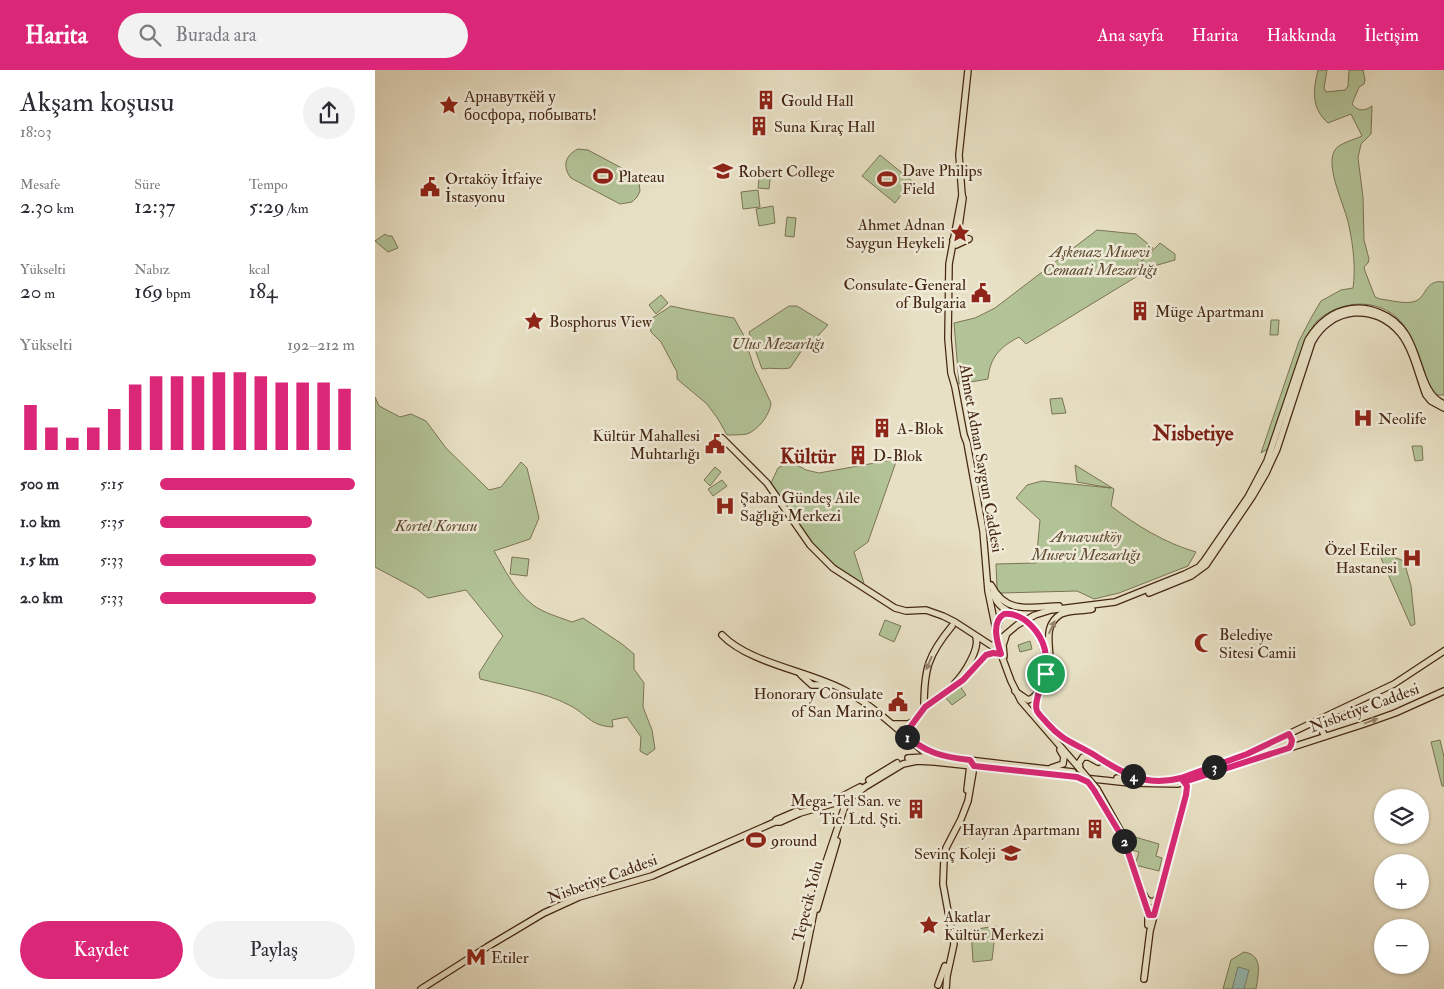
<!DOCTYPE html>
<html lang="tr">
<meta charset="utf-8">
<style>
:root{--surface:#fff;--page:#f2f2f3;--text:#2b2b33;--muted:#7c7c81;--accent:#db2777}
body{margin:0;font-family:"IM FELL Double Pica",serif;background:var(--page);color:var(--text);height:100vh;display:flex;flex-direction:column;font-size:19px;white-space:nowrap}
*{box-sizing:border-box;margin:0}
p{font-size:16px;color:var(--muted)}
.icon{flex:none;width:28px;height:28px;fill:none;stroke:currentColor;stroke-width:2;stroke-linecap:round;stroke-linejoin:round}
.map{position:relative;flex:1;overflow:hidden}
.panel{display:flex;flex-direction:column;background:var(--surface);width:375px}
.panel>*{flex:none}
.controls{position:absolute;left:999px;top:719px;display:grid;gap:10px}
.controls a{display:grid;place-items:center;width:55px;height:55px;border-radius:50%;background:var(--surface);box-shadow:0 1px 4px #0004;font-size:25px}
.pin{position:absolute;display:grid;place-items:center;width:42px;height:42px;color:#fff;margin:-21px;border:2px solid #fff;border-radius:50%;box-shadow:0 1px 5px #0007}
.km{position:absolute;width:25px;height:25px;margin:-12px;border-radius:50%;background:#222;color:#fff;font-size:14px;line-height:25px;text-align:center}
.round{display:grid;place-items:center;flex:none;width:52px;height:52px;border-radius:26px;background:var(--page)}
.summary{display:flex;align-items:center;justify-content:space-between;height:85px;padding:0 20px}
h1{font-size:28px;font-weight:600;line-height:38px}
.stats{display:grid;grid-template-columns:repeat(3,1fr);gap:8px;height:85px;padding:5px 20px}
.stats div{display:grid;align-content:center}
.stats b{font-size:21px;font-weight:600}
.stats small{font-size:14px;font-weight:400}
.stats p{font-size:14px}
.chart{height:140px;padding:10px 20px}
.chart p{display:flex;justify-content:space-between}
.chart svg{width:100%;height:90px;margin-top:5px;stroke:var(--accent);stroke-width:6}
.cta{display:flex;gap:10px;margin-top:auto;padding:10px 20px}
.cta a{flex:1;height:58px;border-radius:30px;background:var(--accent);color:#fff;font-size:20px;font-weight:600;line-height:58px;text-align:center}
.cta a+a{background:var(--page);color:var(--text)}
ul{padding:0 20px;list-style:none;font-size:16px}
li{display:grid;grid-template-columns:80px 60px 1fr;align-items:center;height:38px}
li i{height:12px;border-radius:6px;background:var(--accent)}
header{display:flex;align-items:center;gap:30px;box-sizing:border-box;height:70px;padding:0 25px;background:var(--accent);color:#fff}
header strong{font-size:24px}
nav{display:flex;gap:28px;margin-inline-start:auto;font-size:18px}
.search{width:350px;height:45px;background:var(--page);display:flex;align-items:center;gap:12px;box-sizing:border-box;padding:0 18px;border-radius:28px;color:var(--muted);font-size:19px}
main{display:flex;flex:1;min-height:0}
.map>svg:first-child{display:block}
.green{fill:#b2c397;stroke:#7b7454}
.water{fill:#97bdb7;stroke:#768175}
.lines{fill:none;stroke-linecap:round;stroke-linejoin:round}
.major-casing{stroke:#442611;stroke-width:8}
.major{stroke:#e8e0c4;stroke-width:5.5}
.major-bridge-casing{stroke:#442611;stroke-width:8;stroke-linecap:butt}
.major-bridge{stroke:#e8e0c4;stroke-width:5.5}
.oneway{fill:#96836a}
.route-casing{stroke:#fff;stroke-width:10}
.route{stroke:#db2777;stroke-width:6}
.labels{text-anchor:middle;stroke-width:5;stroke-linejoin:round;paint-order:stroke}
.poi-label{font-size:16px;fill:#442611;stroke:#f0ebd9;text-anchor:start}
.park-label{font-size:16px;font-style:italic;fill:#604d32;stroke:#f0ebd9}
.street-label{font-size:16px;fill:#442611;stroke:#f0ebd9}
.district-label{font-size:21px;font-weight:bold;fill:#7a1f14;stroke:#f0ebd9}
</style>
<header>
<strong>Harita</strong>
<div class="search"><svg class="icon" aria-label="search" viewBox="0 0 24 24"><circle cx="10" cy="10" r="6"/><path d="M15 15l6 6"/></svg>Burada ara</div>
<nav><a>Ana sayfa</a><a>Harita</a><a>Hakkında</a><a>İletişim</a></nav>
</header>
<main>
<section class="panel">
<div class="summary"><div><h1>Akşam koşusu</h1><p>18:03</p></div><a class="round"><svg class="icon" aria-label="share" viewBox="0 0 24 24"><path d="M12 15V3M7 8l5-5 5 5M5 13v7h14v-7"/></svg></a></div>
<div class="stats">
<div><p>Mesafe</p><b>2.30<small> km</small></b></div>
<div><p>Süre</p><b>12:37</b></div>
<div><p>Tempo</p><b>5:29<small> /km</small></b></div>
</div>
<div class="stats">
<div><p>Yükselti</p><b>20<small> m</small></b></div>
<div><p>Nabız</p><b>169<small> bpm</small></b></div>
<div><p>kcal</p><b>184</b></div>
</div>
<div class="chart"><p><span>Yükselti</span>192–212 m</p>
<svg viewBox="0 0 160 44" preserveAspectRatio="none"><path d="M5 44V22M15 44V33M25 44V38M35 44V33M45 44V24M55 44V12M65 44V8M75 44V8M85 44V8M95 44V6M105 44V6M115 44V8M125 44V11M135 44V11M145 44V11M155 44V14"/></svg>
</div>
<ul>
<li><b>500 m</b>5:15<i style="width:100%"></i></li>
<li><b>1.0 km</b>5:35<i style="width:78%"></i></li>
<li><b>1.5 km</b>5:33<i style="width:80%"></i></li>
<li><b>2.0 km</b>5:33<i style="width:80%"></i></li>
</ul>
<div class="cta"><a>Kaydet</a><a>Paylaş</a></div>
</section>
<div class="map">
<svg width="1069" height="919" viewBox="0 0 1069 919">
<rect width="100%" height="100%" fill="#e8e0c4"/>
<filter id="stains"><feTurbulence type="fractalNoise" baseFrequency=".004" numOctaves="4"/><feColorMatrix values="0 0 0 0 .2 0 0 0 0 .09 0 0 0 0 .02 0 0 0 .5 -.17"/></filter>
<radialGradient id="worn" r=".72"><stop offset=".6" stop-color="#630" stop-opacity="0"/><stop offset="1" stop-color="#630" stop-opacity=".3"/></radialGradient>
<g class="green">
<path d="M943 0H952L949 18 951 22 970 20 973 16 974 0H988L990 10 989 14 984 17 977 34C983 42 990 41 997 36L996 64 986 74 983 88 988 127 989 170 994 189 993 193 989 197 990 201 1000 227 1005 229C1015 230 1031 235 1041 231 1052 226 1050 209 1069 212V325H1059L1056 321C1048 300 1043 275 1030 257 1010 227 967 228 942 251 938 255 935 262 931 267L894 378 886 383 924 271 936 248 946 231 966 220 978 218C981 198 978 175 974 156 971 138 949 96 960 80 964 73 979 70 987 66L976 44 953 53C936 38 938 20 943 0Z"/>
<path d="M203 79 213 80 258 104 264 112 265 121 262 127 257 132 245 134 196 108C187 97 190 85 203 79Z"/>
<polygon points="505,85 537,111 520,133 487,106"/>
<polygon points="385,99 396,101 394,119 383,118"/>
<polygon points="383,120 385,137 368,139 366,122"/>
<polygon points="398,136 400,153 384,156 381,139"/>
<polygon points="412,147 421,148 419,167 410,166"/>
<path d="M722 160 761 164 778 178 761 197 785 173 800 184V190L779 196 651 274 644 267C625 277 615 287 613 309L584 314 579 253 600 248 620 238Z"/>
<polygon points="10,164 13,166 17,166 23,178 13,182 0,171"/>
<polygon points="286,225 293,233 281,244 274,235"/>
<path d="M296 236C317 241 337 244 359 248L368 264 379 297 396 333C395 345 383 360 372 364 366 365 358 365 352 365L343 349 332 334 302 309V302L286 272 276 262 275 256 276 249Z"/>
<path d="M414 236H422L453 255 440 269 427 280 415 298C405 300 397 297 387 299L374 262Z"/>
<polygon points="896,250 904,250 903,265 895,265"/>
<path d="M0 327 4 336 25 347 36 344 51 351 71 378 114 420 126 417 146 392 152 398 164 448 155 469 119 481C130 500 140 521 158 535 169 543 184 547 197 552L208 548 247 574 259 584V599L269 613 268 637 277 660 280 679 272 685 265 681 266 667 252 647 237 650 238 657C215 656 212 644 194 635 170 622 132 616 105 609L104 603C112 591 119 578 128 566L91 520 53 528 43 520 0 497Z"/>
<polygon points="687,328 691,343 677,344 675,329"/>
<polygon points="1037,376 1047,376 1048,390 1040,391"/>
<polygon points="522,389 493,472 479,482 489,513 487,515 457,493 429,465 396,413 403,398 415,391 431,400 444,403"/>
<path d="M700 395 739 419 736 436C762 456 790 473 821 482L813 496 744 523 719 529 702 521 626 523 622 519 621 494 661 493 665 450 641 428 652 415 667 411 736 418 702 412Z"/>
<polygon points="340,397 346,402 335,416 329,410"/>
<polygon points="347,410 352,416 338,426 333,419"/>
<polygon points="1011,484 1029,491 1036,516 1040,554 1036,556 1005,486"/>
<polygon points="137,487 154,489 152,506 135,504"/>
<polygon points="510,550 526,556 519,572 504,565"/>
<polygon points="655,571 657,579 645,582 643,575"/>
<polygon points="585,616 591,625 577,635 570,627"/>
<polygon points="1065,670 1069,687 1069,716 1067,716 1056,672"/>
<polygon points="760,767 784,774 781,786 787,788 784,801 760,795 764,782 756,780"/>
<polygon points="621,856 617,890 598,892 596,860"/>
<path d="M869 882C889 885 883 905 881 919H848L856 890Z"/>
</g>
<polygon class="water" points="863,897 874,900 869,919 857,919"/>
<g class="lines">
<defs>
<g id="major">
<polyline points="587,125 574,194 573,269 576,303 580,317 589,365 592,373 608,461 613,521 626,584 636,611 646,631 705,699"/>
<polyline points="584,156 588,128 587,125 584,85 593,0"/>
<polygon points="583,166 594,169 581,175 578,170"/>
<path d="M347 368 392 413 435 475 458 498 520 538 531 541 551 540 568 546 580 552 617 576 642 555 660 545 676 540 740 532 810 504 824 497 829 491 873 427 892 391 933 270C943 254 956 242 975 239 985 237 996 239 1005 243 1050 260 1037 321 1069 334"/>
<path d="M616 515C631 545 656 537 684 536"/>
<path d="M618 523C622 537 632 541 645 547"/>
<path d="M774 523 816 506 831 495 877 427 891 403 902 379 937 272C956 237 1000 232 1026 264 1038 279 1044 307 1051 325L1056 331 1069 338"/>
<path d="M656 555C668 568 671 582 670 599"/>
<polyline points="622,558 625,547 629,544 636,544"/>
<path d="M347 565C375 594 435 601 471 621 503 639 527 664 555 687"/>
<polyline points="629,586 628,575 631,566"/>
<polyline points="426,605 437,615 454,615"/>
<path d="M580 613C589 604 605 579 601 567"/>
<path d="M640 621 653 630C665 627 674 603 675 591 675 574 668 555 686 544 695 540 708 541 717 539"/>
<polyline points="664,622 661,636 663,642 684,665 694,672 716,683 733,694 762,707"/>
<path d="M549 637C549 599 553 585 577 556"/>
<polyline points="947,648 945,657 950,666"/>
<polyline points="519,654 533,654 539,651"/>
<polyline points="530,665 549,637 588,610 611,585 618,583 626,584"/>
<polyline points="549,678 568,686"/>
<polyline points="533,688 549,687 585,689 698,702"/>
<polyline points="676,698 688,694 689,687 685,680"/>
<polyline points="705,699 704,693 708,687 714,687 723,692"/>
<polyline points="742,708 785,711 801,710 863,688 1019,614 1069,581"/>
<polyline points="494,710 522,693"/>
<polyline points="722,719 745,760 773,840 773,855"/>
<polyline points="592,720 595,695"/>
<polyline points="462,729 485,717"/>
<polyline points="401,750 422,741"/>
<path d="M769 825C771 830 775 833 780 831L784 826"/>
<polyline points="442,839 462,771"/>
<polyline points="769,909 775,861 811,725 812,717 808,710"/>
<polyline points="563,915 570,896"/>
<polyline points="46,919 112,877 169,843 204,827 277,806 400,752 405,752 425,743 474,729 490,717 528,694 542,691 560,692 755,713 803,714 989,654 1020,643 1069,621"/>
<polyline points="422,919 425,911 446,807 473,727"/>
<polyline points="571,919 572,906 579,874 568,814 569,789 571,778 586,749 593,731 598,702 598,693"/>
</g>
</defs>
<use href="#major" class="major-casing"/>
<use href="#major" class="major"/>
<defs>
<g id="major-bridge">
<polyline points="645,547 656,555"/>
<polyline points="705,699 722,719"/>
</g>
</defs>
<use href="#major-bridge" class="major-bridge-casing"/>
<use href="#major-bridge" class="major-bridge"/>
</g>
<defs><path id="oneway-solid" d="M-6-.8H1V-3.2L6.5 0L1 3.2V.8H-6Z" transform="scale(1.25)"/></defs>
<g class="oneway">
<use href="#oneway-solid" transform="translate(677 557) rotate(-65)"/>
<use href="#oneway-solid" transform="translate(554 593) rotate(113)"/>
<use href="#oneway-solid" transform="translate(996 651) rotate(-20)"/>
</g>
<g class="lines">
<defs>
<path id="route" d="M671 604C670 596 671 588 670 580 666 563 649 542 629 544 616 552 622 572 626 584L618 583 611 585 588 610 550 637 530 664C550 683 568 687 595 690L599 696 702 707 713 712 719 720 749 770 774 845H779L811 725 812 716 806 708 872 684 914 664 917 670 916 675 914 678 809 712 806 708C795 711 783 712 772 710 751 706 734 694 716 683 697 672 688 671 672 653 669 649 664 645 662 641 658 632 668 613 671 604"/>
</defs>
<use href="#route" class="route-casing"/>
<use href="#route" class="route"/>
</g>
<defs>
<symbol id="building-bare" viewBox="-9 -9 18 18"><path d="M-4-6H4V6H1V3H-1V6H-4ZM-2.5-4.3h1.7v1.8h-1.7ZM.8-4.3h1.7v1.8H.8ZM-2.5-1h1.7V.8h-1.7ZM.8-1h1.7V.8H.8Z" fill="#8f2418" stroke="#f0ebd9" stroke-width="2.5" paint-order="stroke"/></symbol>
<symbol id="sight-bare" viewBox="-9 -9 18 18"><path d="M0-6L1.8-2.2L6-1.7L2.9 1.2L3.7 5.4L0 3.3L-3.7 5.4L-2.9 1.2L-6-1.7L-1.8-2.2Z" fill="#8f2418" stroke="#f0ebd9" stroke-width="2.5" paint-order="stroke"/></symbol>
<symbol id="school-bare" viewBox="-9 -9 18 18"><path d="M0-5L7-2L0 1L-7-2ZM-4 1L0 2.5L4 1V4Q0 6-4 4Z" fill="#8f2418" stroke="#f0ebd9" stroke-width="2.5" paint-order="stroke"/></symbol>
<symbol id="stadium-bare" viewBox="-9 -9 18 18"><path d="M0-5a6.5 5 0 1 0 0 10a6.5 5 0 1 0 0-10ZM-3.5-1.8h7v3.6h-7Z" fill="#8f2418" stroke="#f0ebd9" stroke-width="2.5" paint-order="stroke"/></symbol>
<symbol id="civic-bare" viewBox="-9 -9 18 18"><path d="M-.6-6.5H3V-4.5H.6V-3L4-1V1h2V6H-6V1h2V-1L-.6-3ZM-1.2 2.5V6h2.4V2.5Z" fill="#8f2418" stroke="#f0ebd9" stroke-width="2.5" paint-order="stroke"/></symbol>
<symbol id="hospital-bare" viewBox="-9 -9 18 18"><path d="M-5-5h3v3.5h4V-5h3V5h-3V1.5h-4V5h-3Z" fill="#8f2418" stroke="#f0ebd9" stroke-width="2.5" paint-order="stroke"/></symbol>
<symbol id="mosque-bare" viewBox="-9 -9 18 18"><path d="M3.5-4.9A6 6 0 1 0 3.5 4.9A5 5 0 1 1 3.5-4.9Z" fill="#8f2418" stroke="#f0ebd9" stroke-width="2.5" paint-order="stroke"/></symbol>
<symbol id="metro-bare" viewBox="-9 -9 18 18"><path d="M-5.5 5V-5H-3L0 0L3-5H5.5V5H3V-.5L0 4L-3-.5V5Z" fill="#8f2418" stroke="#f0ebd9" stroke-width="2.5" paint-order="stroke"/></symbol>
</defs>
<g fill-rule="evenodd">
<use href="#building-bare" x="377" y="16" width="28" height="28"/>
<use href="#sight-bare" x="60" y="21" width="28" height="28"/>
<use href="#building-bare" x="370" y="42" width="28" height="28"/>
<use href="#school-bare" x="334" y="87" width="28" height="28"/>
<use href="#stadium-bare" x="214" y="92" width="28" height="28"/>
<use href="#stadium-bare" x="498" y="95" width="28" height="28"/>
<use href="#civic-bare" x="41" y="103" width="28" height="28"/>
<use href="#sight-bare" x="571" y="149" width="28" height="28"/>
<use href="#civic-bare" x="592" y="209" width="28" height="28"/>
<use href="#building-bare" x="751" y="227" width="28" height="28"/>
<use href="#sight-bare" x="145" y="237" width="28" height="28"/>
<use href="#hospital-bare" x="974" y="334" width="28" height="28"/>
<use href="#building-bare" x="493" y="344" width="28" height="28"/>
<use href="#civic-bare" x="326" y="360" width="28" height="28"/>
<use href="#building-bare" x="469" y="371" width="28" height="28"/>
<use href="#hospital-bare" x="336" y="422" width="28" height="28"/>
<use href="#hospital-bare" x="1023" y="474" width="28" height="28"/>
<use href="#mosque-bare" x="815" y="559" width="28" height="28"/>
<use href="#civic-bare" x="509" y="618" width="28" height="28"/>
<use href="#building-bare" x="527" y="725" width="28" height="28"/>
<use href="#building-bare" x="706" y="745" width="28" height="28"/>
<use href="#stadium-bare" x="367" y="756" width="28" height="28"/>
<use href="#school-bare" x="622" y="769" width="28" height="28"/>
<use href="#sight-bare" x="540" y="841" width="28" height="28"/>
<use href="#metro-bare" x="87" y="873" width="28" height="28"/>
</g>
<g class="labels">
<g class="poi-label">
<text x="89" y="32">Арнавуткёй у<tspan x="89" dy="18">босфора, побывать!</tspan></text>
<text x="406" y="36">Gould Hall</text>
<text x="399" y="62">Suna Kıraç Hall</text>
<text x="527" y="106">Dave Philips<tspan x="527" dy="18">Field</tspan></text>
<text x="363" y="107">Robert College</text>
<text x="243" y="112">Plateau</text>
<text x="70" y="114">Ortaköy İtfaiye<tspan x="70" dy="18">İstasyonu</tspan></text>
<text x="570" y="160" text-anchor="end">Ahmet Adnan<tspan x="570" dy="18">Saygun Heykeli</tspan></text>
<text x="591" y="220" text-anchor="end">Consulate-General<tspan x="591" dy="18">of Bulgaria</tspan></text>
<text x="780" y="247">Müge Apartmanı</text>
<text x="174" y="257">Bosphorus View</text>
<text x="1003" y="354">Neolife</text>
<text x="522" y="364">A-Blok</text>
<text x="325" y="371" text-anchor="end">Kültür Mahallesi<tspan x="325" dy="18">Muhtarlığı</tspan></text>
<text x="498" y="391">D-Blok</text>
<text x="365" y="433">Şaban Gündeş Aile<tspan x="365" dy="18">Sağlığı Merkezi</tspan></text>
<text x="1022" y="485" text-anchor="end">Özel Etiler<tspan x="1022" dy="18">Hastanesi</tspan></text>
<text x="844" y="570">Belediye<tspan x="844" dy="18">Sitesi Camii</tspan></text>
<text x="508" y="629" text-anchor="end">Honorary Consulate<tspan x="508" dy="18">of San Marino</tspan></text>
<text x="526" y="736" text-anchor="end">Mega-Tel San. ve<tspan x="526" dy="18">Tic. Ltd. Şti.</tspan></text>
<text x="705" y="765" text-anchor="end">Hayran Apartmanı</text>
<text x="396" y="776">9round</text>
<text x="621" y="789" text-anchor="end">Sevinç Koleji</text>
<text x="569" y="852">Akatlar<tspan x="569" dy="18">Kültür Merkezi</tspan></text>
<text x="116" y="893">Etiler</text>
</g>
<g class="park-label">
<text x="725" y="187">Aşkenaz Musevi<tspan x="725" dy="18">Cemaati Mezarlığı</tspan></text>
<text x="403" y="279">Ulus Mezarlığı</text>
<text x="61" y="461">Kortel Korusu</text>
<text x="711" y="472">Arnavutköy<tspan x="711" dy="18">Musevi Mezarlığı</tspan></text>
</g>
<g class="street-label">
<text transform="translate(607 388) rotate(80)" y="6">Ahmet Adnan Saygun Caddesi</text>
<text transform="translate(989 637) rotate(-20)" y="6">Nisbetiye Caddesi</text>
<text transform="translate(227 808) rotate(-20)" y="6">Nisbetiye Caddesi</text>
<text transform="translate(432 831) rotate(-76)" y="6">Tepecik Yolu</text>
</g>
<g class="district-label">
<text x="818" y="370">Nisbetiye</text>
<text x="433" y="393">Kültür</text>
</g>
</g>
<rect width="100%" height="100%" filter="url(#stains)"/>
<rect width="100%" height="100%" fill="url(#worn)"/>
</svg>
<div class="controls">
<a><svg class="icon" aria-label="layers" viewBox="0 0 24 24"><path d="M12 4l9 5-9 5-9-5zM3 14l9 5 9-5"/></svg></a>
<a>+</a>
<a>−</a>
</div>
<div class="pin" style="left:671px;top:604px;background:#1e9e55"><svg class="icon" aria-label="arrive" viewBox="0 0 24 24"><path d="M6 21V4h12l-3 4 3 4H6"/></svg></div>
<b class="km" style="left:532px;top:667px">1</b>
<b class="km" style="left:749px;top:771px">2</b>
<b class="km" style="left:839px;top:697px">3</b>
<b class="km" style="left:758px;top:706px">4</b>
</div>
</main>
